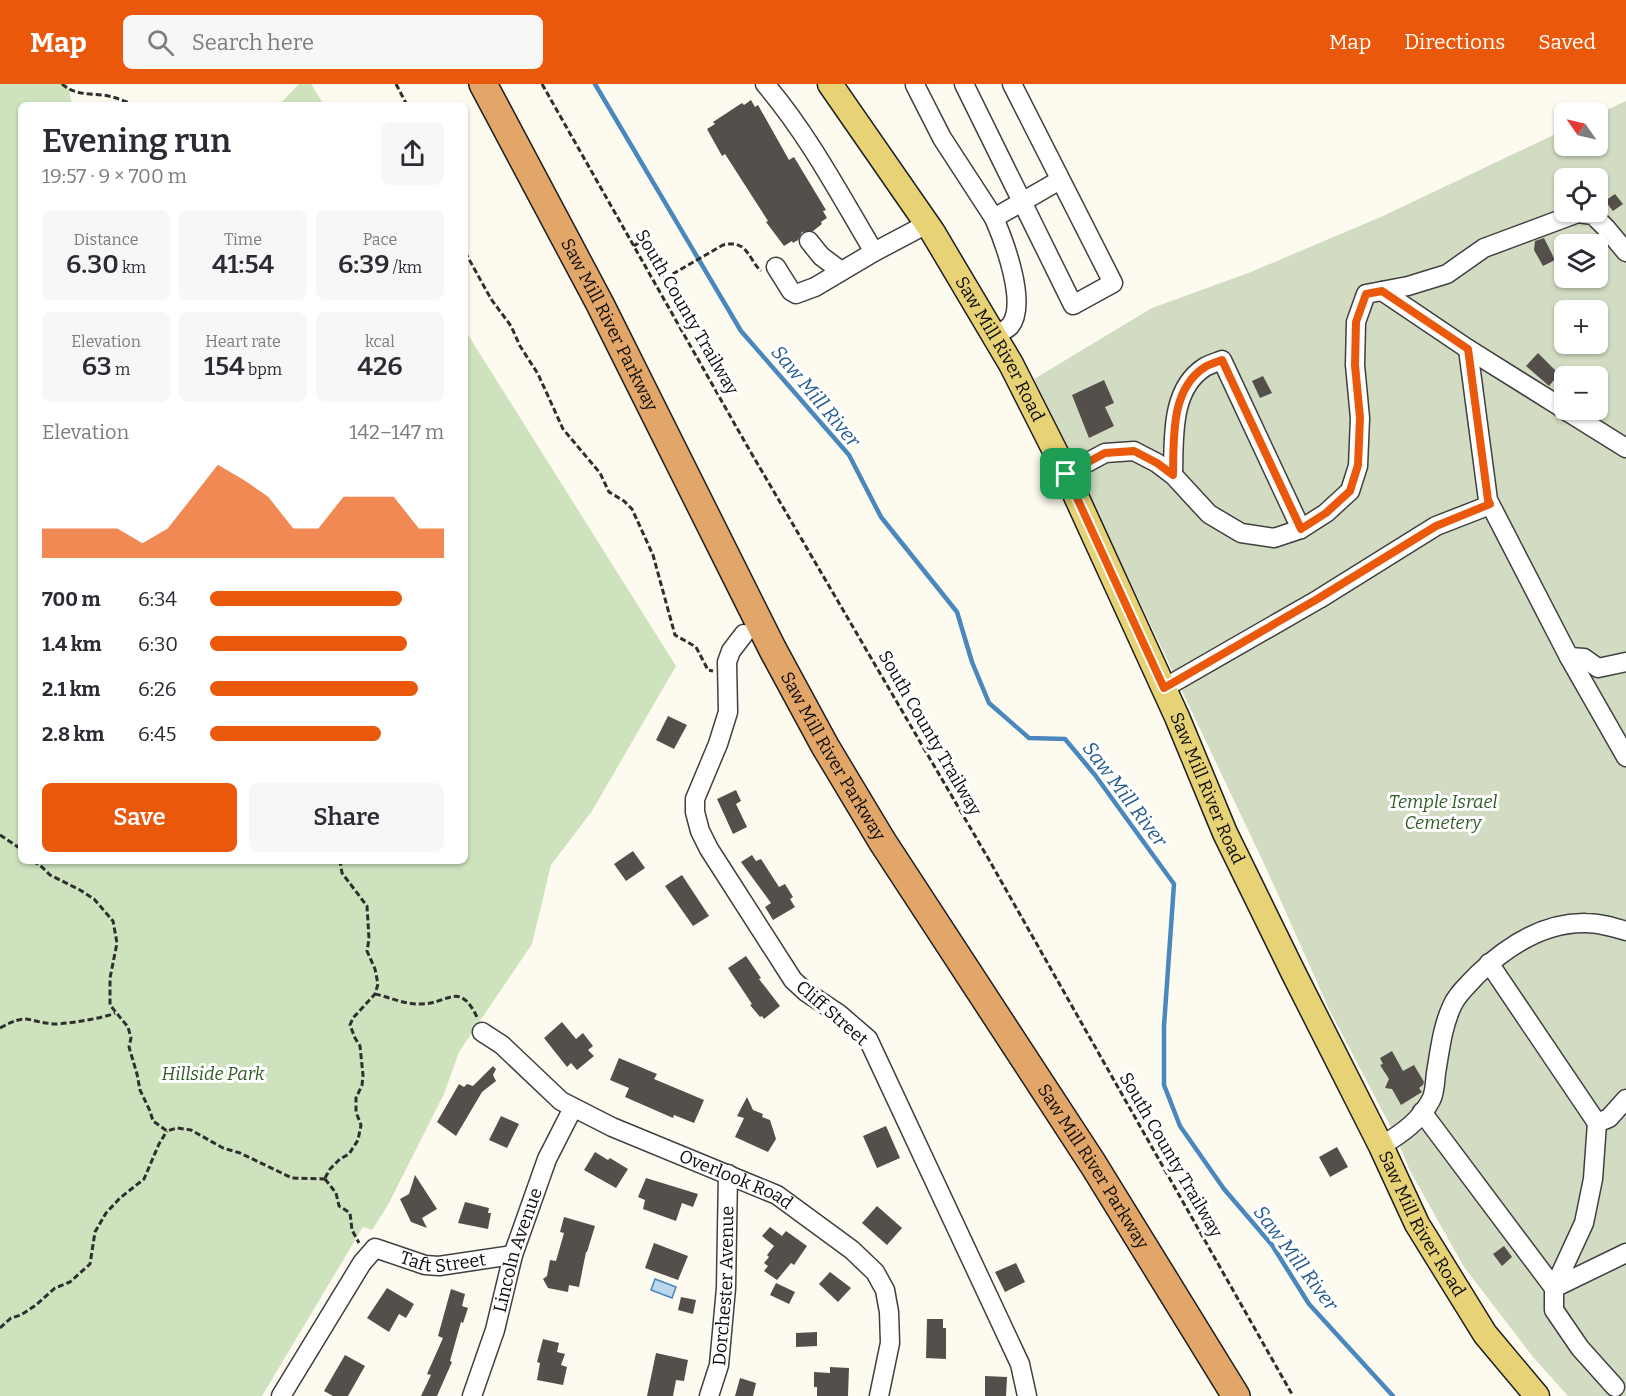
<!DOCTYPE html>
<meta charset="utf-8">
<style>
:root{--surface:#fff;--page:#f7f7f7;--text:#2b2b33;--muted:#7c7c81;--accent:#ea580c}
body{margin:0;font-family:Bitter,serif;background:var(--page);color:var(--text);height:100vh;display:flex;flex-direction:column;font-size:22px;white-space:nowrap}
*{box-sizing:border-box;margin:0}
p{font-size:20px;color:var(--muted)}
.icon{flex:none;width:33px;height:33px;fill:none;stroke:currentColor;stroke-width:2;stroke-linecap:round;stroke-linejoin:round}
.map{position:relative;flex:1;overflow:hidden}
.sheet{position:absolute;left:18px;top:18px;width:450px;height:762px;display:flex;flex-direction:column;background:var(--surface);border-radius:9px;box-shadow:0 2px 4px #0004}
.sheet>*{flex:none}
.needle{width:39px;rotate:304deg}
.controls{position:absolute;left:1554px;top:18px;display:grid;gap:12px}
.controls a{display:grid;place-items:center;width:54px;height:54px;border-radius:9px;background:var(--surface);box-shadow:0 2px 4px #0004;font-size:30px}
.pin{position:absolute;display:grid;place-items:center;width:51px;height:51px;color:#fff;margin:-26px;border-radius:12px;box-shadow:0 3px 9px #0006}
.round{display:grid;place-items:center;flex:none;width:63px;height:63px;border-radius:9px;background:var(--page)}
.summary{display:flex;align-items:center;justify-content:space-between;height:102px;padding:0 24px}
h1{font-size:33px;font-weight:600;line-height:45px}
.metrics{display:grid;grid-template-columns:repeat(3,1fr);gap:9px;height:102px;padding:6px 24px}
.metrics div{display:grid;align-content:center;border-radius:9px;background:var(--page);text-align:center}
.metrics b{font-size:26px;font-weight:600}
.metrics small{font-size:16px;font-weight:400}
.metrics p{font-size:16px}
.chart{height:168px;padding:12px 24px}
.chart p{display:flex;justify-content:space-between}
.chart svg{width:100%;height:108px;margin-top:6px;fill:var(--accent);opacity:.7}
.cta{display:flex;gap:12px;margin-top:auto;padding:12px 24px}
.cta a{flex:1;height:69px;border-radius:9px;background:var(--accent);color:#fff;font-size:24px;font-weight:600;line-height:69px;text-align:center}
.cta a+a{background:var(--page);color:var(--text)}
ul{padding:0 24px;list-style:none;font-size:20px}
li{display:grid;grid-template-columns:96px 72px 1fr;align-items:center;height:45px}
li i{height:15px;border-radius:8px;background:var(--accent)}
header{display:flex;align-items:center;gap:36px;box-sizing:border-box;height:84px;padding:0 30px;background:var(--accent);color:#fff}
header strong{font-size:28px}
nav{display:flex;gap:33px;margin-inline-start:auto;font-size:21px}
.search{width:420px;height:54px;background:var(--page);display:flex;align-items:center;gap:15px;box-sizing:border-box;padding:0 21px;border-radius:9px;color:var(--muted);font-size:22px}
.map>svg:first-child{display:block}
.green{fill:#cee3bd}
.cemetery{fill:#d2dcc2;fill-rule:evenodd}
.water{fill:#bad7ee;stroke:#4a87bc;stroke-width:1.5}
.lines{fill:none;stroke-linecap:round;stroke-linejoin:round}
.stream{stroke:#4a87bc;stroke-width:4.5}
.building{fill:#544f4b}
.minor-casing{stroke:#404040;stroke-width:21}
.major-casing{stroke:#1e1e1e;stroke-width:27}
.highway-casing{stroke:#1e1e1e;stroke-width:30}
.path{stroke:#2f2f2f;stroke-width:3;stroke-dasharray:6 3;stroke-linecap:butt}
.minor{stroke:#fff;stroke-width:18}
.major{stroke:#e7d275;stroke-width:24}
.highway{stroke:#e2a768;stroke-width:27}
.route-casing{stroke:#fff;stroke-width:12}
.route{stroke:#ea580c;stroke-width:8}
.labels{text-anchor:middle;stroke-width:6;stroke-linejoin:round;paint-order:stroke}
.street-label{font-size:18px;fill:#0d0d0d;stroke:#fff}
.park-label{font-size:18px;font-style:italic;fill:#2e5c26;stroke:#fff}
.water-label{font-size:20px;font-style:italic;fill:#265b8f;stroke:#fff}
</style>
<header>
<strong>Map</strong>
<div class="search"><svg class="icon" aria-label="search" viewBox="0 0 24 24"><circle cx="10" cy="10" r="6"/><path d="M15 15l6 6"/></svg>Search here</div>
<nav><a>Map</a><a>Directions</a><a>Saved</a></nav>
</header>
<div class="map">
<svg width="1626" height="1312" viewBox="0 0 1626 1312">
<rect width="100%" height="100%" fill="#fdfbef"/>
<g class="green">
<polygon points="0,0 68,0 72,21 21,21 21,777 465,777 465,246 676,582 592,727 551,781 532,860 459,968 444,1010 388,1121 372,1146 363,1143 262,1312 0,1312"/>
<polygon points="299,0 311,0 324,21 279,21"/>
</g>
<path class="cemetery" d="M1626 17V1312H1568L1533 1273 1464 1183 1410 1087 1396 1053 1329 925 1267 786 1034 295 1152 224 1251 188 1383 132 1564 46V62H1598V30ZM1564 94H1598V128H1564ZM1564 160H1598V194H1564ZM1564 226H1598V260H1564ZM1564 292H1598V326H1564Z"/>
<polygon class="water" points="655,1195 676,1203 672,1214 651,1206"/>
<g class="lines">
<polyline class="stream" points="595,0 741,247 849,371 881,433 957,528 972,578 989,619 1029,654 1065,655 1095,691 1174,800 1164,942 1164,1001 1180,1042 1224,1105 1272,1161 1309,1220 1393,1312"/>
</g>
<g class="building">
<polygon points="751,16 755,23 758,21 789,76 794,73 826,126 823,127 827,134 821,138 822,140 813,147 802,148 798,156 793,159 792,157 784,162 766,138 768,137 725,70 722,72 707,45 715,40 713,38 742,19 744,21"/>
<polygon points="1615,110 1623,120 1613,127 1605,117"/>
<polygon points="1544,154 1555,176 1543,182 1534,166 1535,157"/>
<polygon points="1538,269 1559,290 1549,302 1526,282"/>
<polygon points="1263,292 1272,309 1260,314 1252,297"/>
<polygon points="1104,296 1114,319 1105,323 1114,342 1089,354 1072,311"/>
<polygon points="668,632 687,641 674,665 656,656"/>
<polygon points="736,706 741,717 736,720 747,743 733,750 717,715"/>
<polygon points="633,767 645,784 626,797 614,780"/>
<polygon points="752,771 756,777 761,775 779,803 785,800 793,813 790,815 795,823 773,836 765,823 771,819 741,778"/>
<polygon points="682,791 709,832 693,842 665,802"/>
<polygon points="746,872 761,894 759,895 780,922 764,935 762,932 760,933 750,921 752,920 728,884"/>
<polygon points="562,938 576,955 583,949 593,962 588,966 594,972 577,986 571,979 567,983 544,954"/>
<polygon points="1392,967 1403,987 1414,981 1424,998 1423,1001 1419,1004 1422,1008 1401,1021 1392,1005 1385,1004 1389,995 1380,981 1383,980 1380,974"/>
<polygon points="619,974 657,990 654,995 704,1016 694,1039 674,1031 673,1034 625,1013 629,1004 610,996"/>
<polygon points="493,982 496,985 493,991 496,997 482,1008 456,1052 437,1038 459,1000 464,1003 467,1000 473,1002"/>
<polygon points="747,1013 753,1026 763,1030 762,1033 770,1036 776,1055 768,1068 735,1053 744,1034 737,1032"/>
<polygon points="501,1032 519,1040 507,1064 489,1056"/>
<polygon points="886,1042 900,1074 877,1084 863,1052"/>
<polygon points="1337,1063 1348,1083 1330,1093 1319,1073"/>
<polygon points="595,1068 608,1076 610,1074 628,1085 616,1104 584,1086"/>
<polygon points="415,1091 437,1125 422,1134 427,1144 411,1138 400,1115 409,1110"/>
<polygon points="646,1094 698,1110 693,1123 682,1119 676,1137 643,1125 645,1116 638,1113"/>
<polygon points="465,1118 489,1124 488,1129 491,1129 488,1145 458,1139"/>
<polygon points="877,1122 902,1144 887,1161 862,1139"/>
<polygon points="564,1133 595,1142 587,1168 586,1168 579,1203 569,1201 568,1208 548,1204 543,1195 547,1192 550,1176 556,1177 564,1149 560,1148"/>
<polygon points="770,1143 782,1152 786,1147 807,1162 794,1181 791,1179 777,1196 764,1187 768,1182 764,1179 769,1173 767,1171 774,1162 762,1152"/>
<polygon points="654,1159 688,1172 678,1196 645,1184"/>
<polygon points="1504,1162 1512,1173 1502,1182 1493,1170"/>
<polygon points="1016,1179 1025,1198 1005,1208 995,1188"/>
<polygon points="830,1188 851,1204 838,1218 819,1200"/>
<polygon points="776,1199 795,1208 789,1220 770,1211"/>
<polygon points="387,1204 414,1220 406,1234 399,1230 389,1248 367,1234"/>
<polygon points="451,1205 465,1210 462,1222 468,1224 463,1239 461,1238 450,1277 452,1278 437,1312 421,1312 431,1291 427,1290 443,1254 438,1252"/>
<polygon points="681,1213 696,1216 693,1230 678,1226"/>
<polygon points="927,1235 943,1235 943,1244 946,1244 946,1275 926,1274"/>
<polygon points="817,1248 817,1262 796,1263 796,1249"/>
<polygon points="543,1255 559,1259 557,1268 565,1270 561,1281 567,1283 563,1301 537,1296 540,1279 537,1278"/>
<polygon points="656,1269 688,1276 684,1297 676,1296 673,1312 647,1312"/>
<polygon points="345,1271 365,1282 348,1312 333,1312 324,1307"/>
<polygon points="830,1283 849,1284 848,1312 817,1312 817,1303 814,1303 814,1288 830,1289"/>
<polygon points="985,1292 1007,1293 1006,1312 985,1312"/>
<polygon points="740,1294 756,1299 753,1312 735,1312"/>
</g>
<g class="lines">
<defs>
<g id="minor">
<path d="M765 0C808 50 840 111 874 168L927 140"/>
<polyline points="964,0 1073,221 1113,199 1012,0"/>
<polyline points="915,1 942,54 994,134"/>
<polyline points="809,157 821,172 841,187"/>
<polyline points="776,183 791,207 796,210 815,203 874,168"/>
<polyline points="1382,207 1468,265 1564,325"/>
<path d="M994 252C999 249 1006 246 1010 242 1028 220 1004 157 994 134L1060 96"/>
<polyline points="1468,265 1488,416 1569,573 1626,673"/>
<polyline points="1565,326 1626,364"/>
<polyline points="1066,390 1105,369 1134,367 1157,379 1173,391 1209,430 1241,449 1274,454 1301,445 1326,429 1350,407 1358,382 1360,334 1355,281 1356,238 1366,210 1408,202 1447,190 1484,164 1578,129 1593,131 1606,144 1626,168"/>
<path d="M1173 391C1174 355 1170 305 1205 283 1210 280 1217 278 1222 276L1301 445"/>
<polyline points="744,550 731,567 727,578 728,628 718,660 695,715 695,728 700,747 709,765 793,896 806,908 839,930 868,955 1020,1280 1027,1312"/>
<polyline points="1569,573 1584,574 1598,584 1626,578"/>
<polyline points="1164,604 1319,515 1436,442 1490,421"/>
<polyline points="1489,879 1597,1039 1609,1034 1626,1015"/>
<path id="s1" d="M482 948 502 961 561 1017 612 1043 777 1111 852 1166 875 1188 885 1206 889 1228 890 1259 879 1312"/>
<polyline points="1422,1028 1554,1204 1554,1226 1580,1264 1615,1303"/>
<path d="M1381 1062C1401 1050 1420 1037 1431 1016 1435 1009 1435 997 1436 989 1440 966 1442 944 1452 922 1457 910 1468 901 1477 891 1506 863 1544 838 1586 839 1600 839 1613 843 1626 847"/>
<polyline points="1554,1204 1584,1139 1593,1095 1597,1039"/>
<polyline points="1554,1204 1626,1169"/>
<path id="s2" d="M281 1312 362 1179 375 1164 425 1181 439 1182 513 1171"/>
<path id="s3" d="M472 1312 495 1246 513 1171 547 1075 573 1024"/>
<path id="s4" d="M709 1312 719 1281 726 1204 728 1090"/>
</g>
<g id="major">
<path id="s5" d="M830 0 932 147 1011 280 1059 375 1177 633 1225 749 1294 890 1381 1062 1417 1140 1485 1250 1537 1312"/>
</g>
<g id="highway">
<path id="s6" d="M483 0 600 220 773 566 825 662 882 757 1093 1080 1236 1312"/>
</g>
</defs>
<use href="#minor" class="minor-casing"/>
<use href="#major" class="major-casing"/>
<use href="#highway" class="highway-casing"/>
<g class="path">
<path d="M62 0C73 10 88 10 102 11 113 12 124 17 135 21"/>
<polyline points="396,0 407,21"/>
<polyline points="542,0 746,360 988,774 1293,1312"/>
<path d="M634 162 641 157 664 195 723 161C748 155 748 175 761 187"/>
<polyline points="465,168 491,215 511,242 520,262 538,290 563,345 600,389 609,408 624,417 632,425 653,471 675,551 696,563 708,586 713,587"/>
<polyline points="0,751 21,765"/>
<polyline points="33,777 42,783 50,791 80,806 94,815 113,837 117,859 110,894 110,921 128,943 131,954 129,963 137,990 140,1006 150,1027 153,1037 167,1047 177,1044 191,1046 223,1064 240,1069 292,1094 325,1095"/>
<path d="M375 910C389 913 406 921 421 920 448 920 459 896 477 933"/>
<path d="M0 944C29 928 26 938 55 940 66 940 105 934 115 929"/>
<polyline points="325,1094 330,1085 340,1075 349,1070 358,1056 361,1041 356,1028 356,1014 362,1001 363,991 360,962 355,954 350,941 353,934 375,910 378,900 375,885 367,867 369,855 367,822 342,789 340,777"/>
<polyline points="325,1095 336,1109 339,1122 350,1129 352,1146 359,1159"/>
<polyline points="0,1244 11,1234 21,1231 36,1221 55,1204 70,1198 90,1180 95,1148 106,1129 120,1114 144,1095 159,1060 167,1047"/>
</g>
<use href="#minor" class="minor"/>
<use href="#major" class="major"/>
<use href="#highway" class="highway"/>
</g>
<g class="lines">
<defs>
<path id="route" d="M1382 207 1468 265 1488 416 1490 420 1436 442 1319 514 1164 604 1066 390 1105 369 1134 367 1157 379 1173 391C1174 355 1170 305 1205 283 1210 280 1217 278 1222 276L1301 445 1326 429 1350 407 1358 381 1360 334 1355 281 1356 238 1366 210Z"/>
</defs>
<use href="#route" class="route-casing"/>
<use href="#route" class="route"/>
</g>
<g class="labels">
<g class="street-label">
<text transform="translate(687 228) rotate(60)" y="6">South County Trailway</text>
<text dy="6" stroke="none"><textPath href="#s6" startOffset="272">Saw Mill River Parkway</textPath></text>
<text dy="6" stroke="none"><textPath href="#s5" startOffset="315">Saw Mill River Road</textPath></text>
<text transform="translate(930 649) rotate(60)" y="6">South County Trailway</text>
<text dy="6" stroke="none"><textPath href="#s6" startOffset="758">Saw Mill River Parkway</textPath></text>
<text dy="6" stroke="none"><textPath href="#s5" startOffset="801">Saw Mill River Road</textPath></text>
<text transform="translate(832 929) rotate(41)" y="6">Cliff Street</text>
<text transform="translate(1171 1071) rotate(60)" y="6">South County Trailway</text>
<text dy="6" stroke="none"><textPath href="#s6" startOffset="1244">Saw Mill River Parkway</textPath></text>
<text dy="6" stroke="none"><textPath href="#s1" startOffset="297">Overlook Road</textPath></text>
<text dy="6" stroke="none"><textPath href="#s5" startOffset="1287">Saw Mill River Road</textPath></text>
<text dy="6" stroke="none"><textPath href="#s3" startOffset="153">Lincoln Avenue</textPath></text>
<text dy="6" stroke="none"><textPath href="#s2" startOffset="246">Taft Street</textPath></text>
<text dy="6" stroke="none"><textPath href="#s4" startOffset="112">Dorchester Avenue</textPath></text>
</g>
<g class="park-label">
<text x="1443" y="724">Temple Israel<tspan x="1443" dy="21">Cemetery</tspan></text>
<text x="213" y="996">Hillside Park</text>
</g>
<g class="water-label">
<text transform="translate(816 312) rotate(50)" y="7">Saw Mill River</text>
<text transform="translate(1125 710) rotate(53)" y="7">Saw Mill River</text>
<text transform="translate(1296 1174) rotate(53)" y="7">Saw Mill River</text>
</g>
</g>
</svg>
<div class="controls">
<a><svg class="needle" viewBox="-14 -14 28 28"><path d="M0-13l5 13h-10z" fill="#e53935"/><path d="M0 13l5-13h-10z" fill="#7c7c81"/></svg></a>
<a><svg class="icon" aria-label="locate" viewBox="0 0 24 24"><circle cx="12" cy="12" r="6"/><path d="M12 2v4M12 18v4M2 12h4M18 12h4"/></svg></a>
<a><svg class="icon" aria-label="layers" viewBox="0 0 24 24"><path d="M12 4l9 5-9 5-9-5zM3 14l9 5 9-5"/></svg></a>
<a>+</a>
<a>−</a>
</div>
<div class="pin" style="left:1066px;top:390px;background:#1e9e55"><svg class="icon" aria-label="arrive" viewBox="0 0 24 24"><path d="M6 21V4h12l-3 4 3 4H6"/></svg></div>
<section class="sheet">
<div class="summary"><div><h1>Evening run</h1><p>19:57 · 9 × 700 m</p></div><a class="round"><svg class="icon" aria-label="share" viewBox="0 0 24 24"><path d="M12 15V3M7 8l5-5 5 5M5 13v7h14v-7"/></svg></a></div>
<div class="metrics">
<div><p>Distance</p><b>6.30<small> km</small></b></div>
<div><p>Time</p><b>41:54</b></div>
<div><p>Pace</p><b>6:39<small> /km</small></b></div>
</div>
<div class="metrics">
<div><p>Elevation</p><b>63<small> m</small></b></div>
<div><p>Heart rate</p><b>154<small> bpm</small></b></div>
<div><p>kcal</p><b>426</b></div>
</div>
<div class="chart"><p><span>Elevation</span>142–147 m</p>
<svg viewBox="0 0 160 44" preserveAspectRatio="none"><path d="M0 44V32L10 32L20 32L30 32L40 38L50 32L60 19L70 6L80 12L90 19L100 32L110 32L120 19L130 19L140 19L150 32L160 32V44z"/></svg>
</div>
<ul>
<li><b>700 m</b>6:34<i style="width:82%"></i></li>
<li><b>1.4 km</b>6:30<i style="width:84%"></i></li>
<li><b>2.1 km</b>6:26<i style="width:89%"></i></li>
<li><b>2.8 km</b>6:45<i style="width:73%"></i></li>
</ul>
<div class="cta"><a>Save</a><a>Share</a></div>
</section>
</div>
